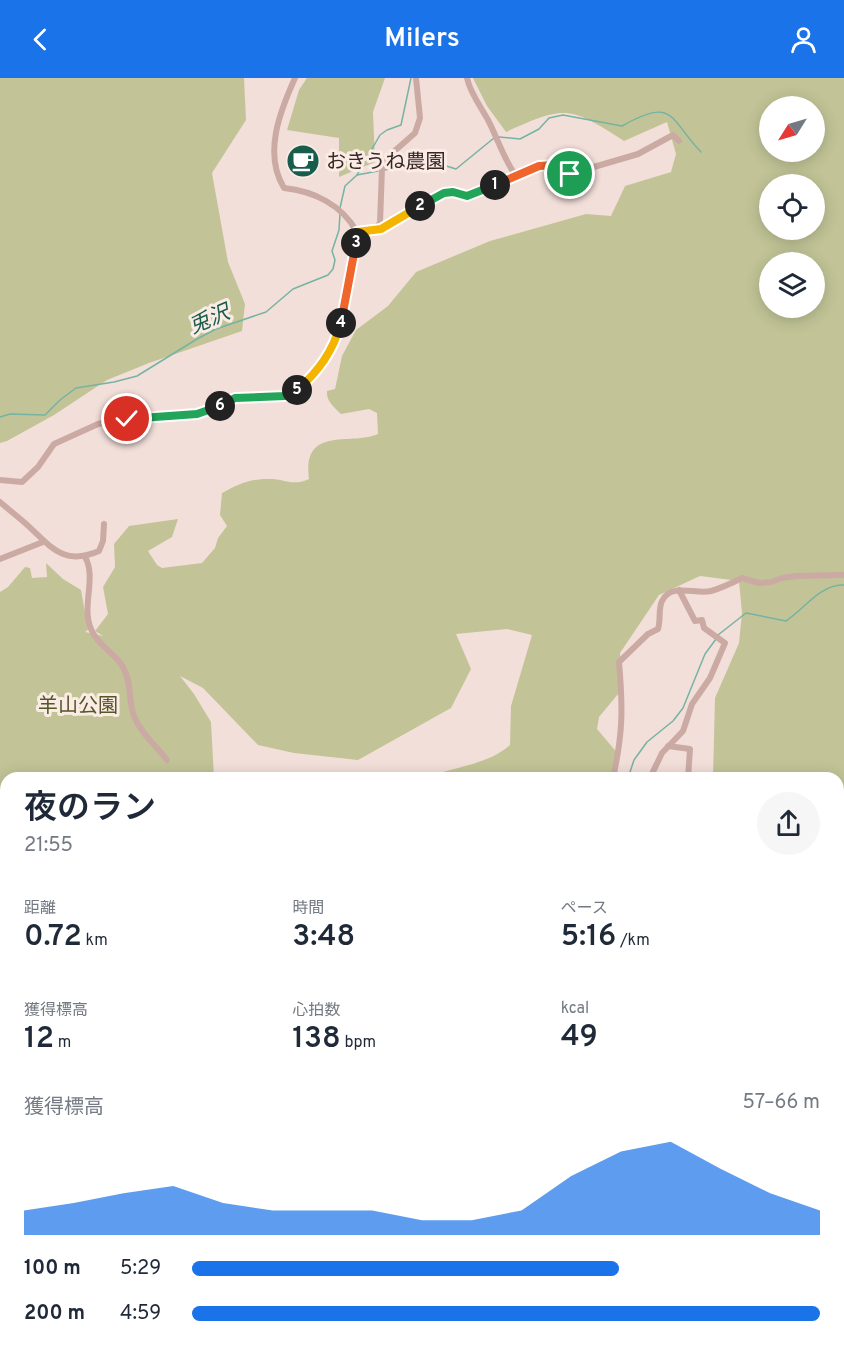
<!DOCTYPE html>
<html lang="ja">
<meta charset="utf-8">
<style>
:root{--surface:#fff;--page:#f6f6f7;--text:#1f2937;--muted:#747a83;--accent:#1a73e8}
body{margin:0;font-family:Overpass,"Noto Sans JP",sans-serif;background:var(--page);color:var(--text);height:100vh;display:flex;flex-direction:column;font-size:22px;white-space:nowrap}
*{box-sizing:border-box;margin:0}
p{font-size:20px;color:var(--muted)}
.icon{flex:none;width:33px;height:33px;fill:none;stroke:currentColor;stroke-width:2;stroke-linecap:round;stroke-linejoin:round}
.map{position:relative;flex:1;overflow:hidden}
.side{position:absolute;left:0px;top:694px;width:844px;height:578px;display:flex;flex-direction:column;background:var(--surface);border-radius:18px 18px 0 0;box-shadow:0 3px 15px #0003}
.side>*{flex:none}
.needle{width:39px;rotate:233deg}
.fabs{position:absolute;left:759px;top:18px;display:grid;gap:12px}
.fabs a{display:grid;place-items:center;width:66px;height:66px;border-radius:50%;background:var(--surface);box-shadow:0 3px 15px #0003;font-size:30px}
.pin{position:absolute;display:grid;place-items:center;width:51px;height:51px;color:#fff;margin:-26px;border:3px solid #fff;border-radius:50%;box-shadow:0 2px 6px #0007}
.km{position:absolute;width:30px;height:30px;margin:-15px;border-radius:50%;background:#222;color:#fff;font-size:16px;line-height:30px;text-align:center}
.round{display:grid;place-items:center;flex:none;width:63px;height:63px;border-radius:32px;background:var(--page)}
.head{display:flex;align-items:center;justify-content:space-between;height:102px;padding:0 24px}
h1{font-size:33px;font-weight:600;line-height:45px}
.stats{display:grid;grid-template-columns:repeat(3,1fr);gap:9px;height:102px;padding:6px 24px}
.stats div{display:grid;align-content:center}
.stats b{font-size:30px;font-weight:600}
.stats small{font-size:16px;font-weight:400}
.stats p{font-size:16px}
.chart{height:168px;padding:12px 24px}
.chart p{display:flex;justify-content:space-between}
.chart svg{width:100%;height:108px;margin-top:6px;fill:var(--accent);opacity:.7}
ul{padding:0 24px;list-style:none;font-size:20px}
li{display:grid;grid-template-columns:96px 72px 1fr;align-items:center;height:45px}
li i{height:15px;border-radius:8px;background:var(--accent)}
header{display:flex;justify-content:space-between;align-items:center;height:78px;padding:0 24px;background:var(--accent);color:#fff;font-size:27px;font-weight:600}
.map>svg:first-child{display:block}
.green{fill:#c2c497;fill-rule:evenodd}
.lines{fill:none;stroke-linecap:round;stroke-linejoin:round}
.stream{stroke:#75b3a3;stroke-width:1.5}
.minor{stroke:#ccaaa4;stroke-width:6}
.highway{stroke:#593d3c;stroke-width:9}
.rail{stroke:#372626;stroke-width:1.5;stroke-dasharray:1.5 4.5;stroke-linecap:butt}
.split-1-casing{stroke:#fff;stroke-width:12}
.split-2-casing{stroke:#fff;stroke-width:12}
.split-3-casing{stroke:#fff;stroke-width:12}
.split-4-casing{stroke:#fff;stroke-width:12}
.split-5-casing{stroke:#fff;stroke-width:12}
.split-6-casing{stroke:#fff;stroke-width:12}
.split-7-casing{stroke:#fff;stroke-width:12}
.split-1{stroke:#f0652b;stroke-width:8}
.split-2{stroke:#22a559;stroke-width:8}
.split-3{stroke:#f5b400;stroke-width:8}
.split-4{stroke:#f0652b;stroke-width:8}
.split-5{stroke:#f5b400;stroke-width:8}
.split-6{stroke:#22a559;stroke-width:8}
.split-7{stroke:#22a559;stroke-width:8}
.labels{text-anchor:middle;stroke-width:6;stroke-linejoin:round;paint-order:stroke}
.poi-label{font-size:20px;fill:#372626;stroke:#fbebe5;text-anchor:start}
.park-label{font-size:20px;fill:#545728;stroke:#fbebe5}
.water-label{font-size:21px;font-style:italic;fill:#185c4c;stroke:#fbebe5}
</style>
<header><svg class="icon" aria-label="back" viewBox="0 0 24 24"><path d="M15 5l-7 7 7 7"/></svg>Milers<svg class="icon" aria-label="person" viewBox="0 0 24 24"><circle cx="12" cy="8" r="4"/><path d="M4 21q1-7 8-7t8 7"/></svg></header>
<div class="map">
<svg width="844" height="1271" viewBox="0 0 844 1271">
<rect width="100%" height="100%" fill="#f3dfd9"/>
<g class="green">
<polygon points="0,0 244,0 246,42 212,95 228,184 245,226 242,253 149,285 107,302 54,337 7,363 0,365"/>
<polygon points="307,0 385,0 373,34 375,84 339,99 339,60 287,52 299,12"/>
<path d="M473 0H844V916L838 914V700H713L715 620 739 565 742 535 739 503 700 498 659 517 620 575 623 610 599 639 597 651 619 677 612 700H425C452 689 488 687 510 667L511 628 532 557 507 551 456 556 471 591 451 630 358 682 294 675 258 667 203 610 180 598 194 616 211 644 214 700H6V911L0 912V514L8 509 25 489 30 490 32 500 47 499 46 485 63 501 81 512 88 552 85 554 103 558 95 553 108 536 103 509 115 489 114 466 129 448 178 441 172 459 148 473 157 487 162 490 202 485 215 470 218 460 227 448 220 437 222 415C238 406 252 400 272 401 286 402 295 408 309 401 302 347 350 368 378 356L377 335 369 331 341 336C334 329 326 323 327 313L335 311 342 278 356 252 388 228 416 194 490 163 586 136 611 138 625 108 671 94 676 76 667 44 624 63C569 28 566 27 506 54L487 28ZM770 28H814V74H770ZM770 106H814V152H770ZM770 184H814V230H770Z"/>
</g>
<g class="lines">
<g class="stream">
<path d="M499 59 520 61 539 51 549 40 563 37 622 48C675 18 669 41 701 74"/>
<polyline points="383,92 412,89 427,82 456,91 494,60"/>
<polyline points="357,97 378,93"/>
<polyline points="340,130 345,108 357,97 380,57 387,52 401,47 411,0"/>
<polyline points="0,339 10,336 45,337 60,322 76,310 114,304 137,298 197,261 216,251 266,234 293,211 328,197 333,191 335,182 332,173 339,152 340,135"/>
<path d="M718 557 746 535 786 543C803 532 822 505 844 507"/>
<polyline points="628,700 634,682 647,664 673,643 683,630 705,576 716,561"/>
<polyline points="838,1111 844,1112"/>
<polyline points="353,1271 360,1266"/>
</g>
<g class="minor">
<path d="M467 0C470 15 481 29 488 42 498 61 503 80 516 98"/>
<polyline points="372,153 380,145 382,90 390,77 415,55 420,40 416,0"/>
<polyline points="357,154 381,151 445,115 453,114 467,118 539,88 555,87 561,93 570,96 638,76 673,57 679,63"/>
<path d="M0 402 22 404 38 389 54 366 98 346 116 342 197 336 235 320 285 318 295 314 316 296 337 260 345 230 357 154C342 127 314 113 284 110 263 76 280 33 295 0"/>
<path d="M0 424C8 431 17 438 25 445 50 467 62 489 99 473L103 463 104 446"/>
<path d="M85 479C97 499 81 529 91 551 97 567 115 575 123 589 132 605 128 622 134 638 140 654 157 669 167 682"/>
<polyline points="0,481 43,464"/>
<polyline points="668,668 690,671 688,700"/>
<path d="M613 700C623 655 623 630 619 584L648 556 658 551C661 542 658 531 662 523 671 504 696 517 711 513 722 510 732 505 742 500L759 505 771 504 782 500 796 498 843 497"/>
<polyline points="650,700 662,675 683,653 692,626 710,600 725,565 704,550 702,542 695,543 679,512"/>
<polyline points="838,955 844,957"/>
<polyline points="0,1055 6,1052"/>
<polyline points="0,1128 6,1128"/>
<polyline points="838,1155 844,1156"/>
<polyline points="333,1271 335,1266"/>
<polyline points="379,1271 380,1266"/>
<polyline points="465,1271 466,1266"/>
<polyline points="588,1271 589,1266"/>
<polyline points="693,1271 702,1271"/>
<polyline points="777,1271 777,1266"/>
<polyline points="792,1271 793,1266"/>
<polyline points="841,1271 843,1261"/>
</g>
<g class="highway">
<polyline points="0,1245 6,1245"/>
<polyline points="147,1266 158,1271"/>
</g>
<g class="rail">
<polyline points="838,1243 844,1244"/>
<polyline points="132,1271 146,1266"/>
</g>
</g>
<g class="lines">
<defs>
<polyline id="split-1" points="495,107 539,88 555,87 561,93 570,96"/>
<polyline id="split-2" points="420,128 444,115 453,114 467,118 495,107"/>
<polyline id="split-3" points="356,165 357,154 381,151 420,128"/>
<polyline id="split-4" points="341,245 356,165"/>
<path id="split-5" d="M297 312C319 293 333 273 341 245"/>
<polyline id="split-6" points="220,328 235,320 285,318 297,312"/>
<polyline id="split-7" points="127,341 197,336 220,328"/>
</defs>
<use href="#split-1" class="split-1-casing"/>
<use href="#split-2" class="split-2-casing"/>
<use href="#split-3" class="split-3-casing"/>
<use href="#split-4" class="split-4-casing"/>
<use href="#split-5" class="split-5-casing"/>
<use href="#split-6" class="split-6-casing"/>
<use href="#split-7" class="split-7-casing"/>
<use href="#split-1" class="split-1"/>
<use href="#split-2" class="split-2"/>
<use href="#split-3" class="split-3"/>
<use href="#split-4" class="split-4"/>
<use href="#split-5" class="split-5"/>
<use href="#split-6" class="split-6"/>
<use href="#split-7" class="split-7"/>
</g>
<defs>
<symbol id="cafe-disc" viewBox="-11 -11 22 22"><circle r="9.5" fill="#185c4c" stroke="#fbebe5"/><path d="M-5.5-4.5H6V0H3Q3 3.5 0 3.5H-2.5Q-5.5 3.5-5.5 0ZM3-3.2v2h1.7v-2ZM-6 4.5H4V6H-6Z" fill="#fff"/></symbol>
</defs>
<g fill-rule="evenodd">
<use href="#cafe-disc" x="284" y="64" width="38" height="38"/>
</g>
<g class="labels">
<g class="poi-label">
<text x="326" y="90">おきうね農園</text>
</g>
<g class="park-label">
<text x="78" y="634">羊山公園</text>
</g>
<g class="water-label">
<text transform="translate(209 241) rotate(-23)" y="7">兎沢</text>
</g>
</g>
</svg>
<div class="fabs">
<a><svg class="needle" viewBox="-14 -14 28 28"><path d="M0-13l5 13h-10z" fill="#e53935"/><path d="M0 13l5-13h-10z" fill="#747a83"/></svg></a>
<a><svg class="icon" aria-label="locate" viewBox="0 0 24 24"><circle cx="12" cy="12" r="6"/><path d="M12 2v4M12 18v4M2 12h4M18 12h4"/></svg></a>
<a><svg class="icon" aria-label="layers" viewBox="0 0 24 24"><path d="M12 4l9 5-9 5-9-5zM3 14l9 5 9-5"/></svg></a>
</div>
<div class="pin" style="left:570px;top:96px;background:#1e9e55"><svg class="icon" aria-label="arrive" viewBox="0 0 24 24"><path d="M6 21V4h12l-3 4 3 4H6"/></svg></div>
<div class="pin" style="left:127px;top:341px;background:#d93025"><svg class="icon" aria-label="check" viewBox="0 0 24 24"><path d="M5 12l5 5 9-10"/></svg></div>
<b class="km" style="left:495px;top:107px">1</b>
<b class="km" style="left:420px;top:128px">2</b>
<b class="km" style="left:356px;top:165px">3</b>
<b class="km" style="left:341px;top:245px">4</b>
<b class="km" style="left:297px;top:312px">5</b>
<b class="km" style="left:220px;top:328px">6</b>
<section class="side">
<div class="head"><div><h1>夜のラン</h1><p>21:55</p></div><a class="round"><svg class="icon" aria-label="share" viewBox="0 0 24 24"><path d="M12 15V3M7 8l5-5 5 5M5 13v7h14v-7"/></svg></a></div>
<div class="stats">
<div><p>距離</p><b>0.72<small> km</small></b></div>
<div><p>時間</p><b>3:48</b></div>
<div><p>ペース</p><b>5:16<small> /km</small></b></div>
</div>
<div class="stats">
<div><p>獲得標高</p><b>12<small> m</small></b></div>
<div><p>心拍数</p><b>138<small> bpm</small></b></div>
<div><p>kcal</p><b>49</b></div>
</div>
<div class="chart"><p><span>獲得標高</span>57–66 m</p>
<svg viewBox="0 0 160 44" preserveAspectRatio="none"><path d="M0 44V34L10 31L20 27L30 24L40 31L50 34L60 34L70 34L80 38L90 38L100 34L110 20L120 10L130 6L140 17L150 27L160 34V44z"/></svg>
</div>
<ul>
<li><b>100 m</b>5:29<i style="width:68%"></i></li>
<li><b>200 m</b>4:59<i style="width:100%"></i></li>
</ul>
</section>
</div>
